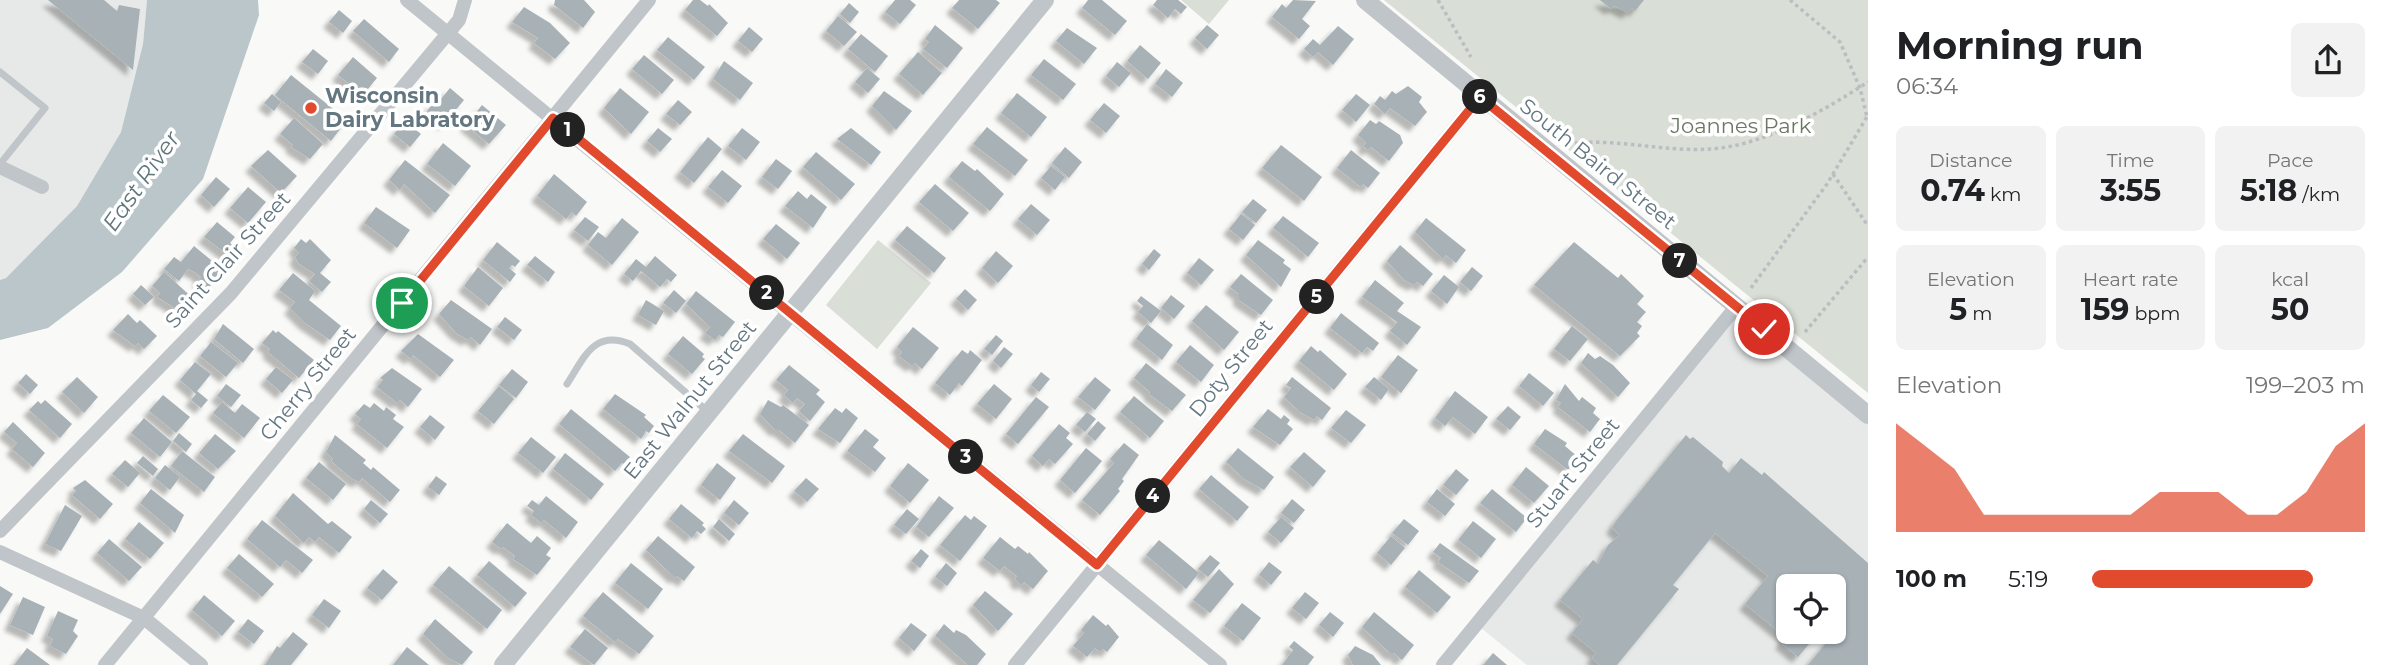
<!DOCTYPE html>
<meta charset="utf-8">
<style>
:root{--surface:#fff;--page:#f2f2f2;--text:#202124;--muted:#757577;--accent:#e24a2e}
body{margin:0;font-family:Montserrat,sans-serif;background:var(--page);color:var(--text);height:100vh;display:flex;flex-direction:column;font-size:26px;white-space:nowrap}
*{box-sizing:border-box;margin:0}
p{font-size:23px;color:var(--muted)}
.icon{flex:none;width:38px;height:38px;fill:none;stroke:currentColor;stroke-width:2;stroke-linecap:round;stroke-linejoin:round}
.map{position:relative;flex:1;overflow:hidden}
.details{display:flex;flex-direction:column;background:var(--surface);width:525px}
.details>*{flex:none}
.controls{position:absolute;left:1776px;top:574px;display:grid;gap:14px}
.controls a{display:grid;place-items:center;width:70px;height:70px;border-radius:10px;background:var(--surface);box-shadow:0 2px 5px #0004;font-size:35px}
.pin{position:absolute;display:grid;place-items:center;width:60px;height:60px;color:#fff;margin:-30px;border:4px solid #fff;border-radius:50%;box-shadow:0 2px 7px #0007}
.km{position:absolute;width:35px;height:35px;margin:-18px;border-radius:50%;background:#222;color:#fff;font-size:19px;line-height:35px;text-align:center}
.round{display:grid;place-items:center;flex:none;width:74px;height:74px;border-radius:10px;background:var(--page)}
.summary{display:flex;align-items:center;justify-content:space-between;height:119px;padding:0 28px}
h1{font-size:38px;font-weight:700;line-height:52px}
.figures{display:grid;grid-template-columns:repeat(3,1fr);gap:10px;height:119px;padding:7px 28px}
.figures div{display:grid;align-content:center;border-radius:10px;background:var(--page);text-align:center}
.figures b{font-size:30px;font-weight:700}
.figures small{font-size:19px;font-weight:400}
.figures p{font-size:19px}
.chart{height:196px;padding:14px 28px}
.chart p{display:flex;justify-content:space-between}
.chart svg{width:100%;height:126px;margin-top:7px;fill:var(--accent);opacity:.7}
ul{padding:0 28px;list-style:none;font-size:23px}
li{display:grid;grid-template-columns:112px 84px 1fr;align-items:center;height:52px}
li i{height:18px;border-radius:9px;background:var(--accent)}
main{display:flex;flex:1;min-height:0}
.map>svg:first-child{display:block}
.built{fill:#e7e9e8;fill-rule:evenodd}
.green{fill:#d9ded6}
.water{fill:#bac6ca}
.building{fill:#a7b1b6;filter:url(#shadow)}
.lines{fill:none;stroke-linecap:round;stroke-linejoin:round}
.path{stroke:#babec1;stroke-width:3.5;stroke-dasharray:3.5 3.5;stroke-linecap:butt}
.service{stroke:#c0c5c9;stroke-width:7}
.minor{stroke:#c0c5c9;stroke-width:14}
.tertiary{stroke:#c0c5c9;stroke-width:18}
.route-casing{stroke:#fff;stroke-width:14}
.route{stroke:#e24a2e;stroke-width:9}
.poi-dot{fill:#e24a2e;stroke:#fff;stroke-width:2.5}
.labels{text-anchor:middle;stroke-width:7;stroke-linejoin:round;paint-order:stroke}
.poi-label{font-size:21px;font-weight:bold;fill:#647781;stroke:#fff;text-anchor:start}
.park-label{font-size:21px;fill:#697963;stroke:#fff}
.street-label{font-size:21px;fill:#647781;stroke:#fff}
.water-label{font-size:23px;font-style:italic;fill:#5f767b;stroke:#fff}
</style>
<main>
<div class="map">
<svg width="1868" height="665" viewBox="0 0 1868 665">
<defs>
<filter id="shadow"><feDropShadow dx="-6" dy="6" stdDeviation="2" flood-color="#0004"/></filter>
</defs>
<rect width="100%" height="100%" fill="#f9f9f7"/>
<g class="built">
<polygon points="0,0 147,0 143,44 121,132 77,206 6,278 0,280"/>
<path d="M1736 307 1868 415V665H1527L1476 624ZM1788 586H1834V632H1788Z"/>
</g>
<g class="green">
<polygon points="1181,0 1229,0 1209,24"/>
<polygon points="1384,0 1868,0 1868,393"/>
<polygon points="878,240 931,283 877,349 826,305"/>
</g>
<polygon class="water" points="147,0 258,0 259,15 203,179 122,272 48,328 0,340 0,280 6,278 77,206 121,132 143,44"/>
<g class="building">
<polygon points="48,0 104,0 117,11 119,5 140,9 133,70"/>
<polygon points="555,0 584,0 595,12 583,28 554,5"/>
<polygon points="693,0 700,0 708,6 709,4 728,23 717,36 685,10"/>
<polygon points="895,0 910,0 916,5 900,24 885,12"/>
<polygon points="959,0 996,0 1000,3 978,29 952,8"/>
<polygon points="1088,0 1102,0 1127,21 1115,35 1082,8"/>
<polygon points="1157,0 1178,0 1187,7 1181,14 1175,9 1168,18 1153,5"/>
<polygon points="1293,0 1316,1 1302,19 1310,26 1299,39 1272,17 1282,4 1286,8"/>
<polygon points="1600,0 1644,0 1635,11 1632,8 1628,13 1614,6 1611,9"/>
<polygon points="849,3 859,12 850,23 840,14"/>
<polygon points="524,7 550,23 570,43 555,59 534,43 538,38 512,22"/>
<polygon points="339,10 352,21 343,33 329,22"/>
<polygon points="838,16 857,32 844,46 826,31"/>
<polygon points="364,19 399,49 389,62 353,31"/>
<polygon points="935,25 963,48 947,68 923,49 929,42 925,39"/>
<polygon points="1207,25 1219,35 1207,49 1195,38"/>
<polygon points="1338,26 1354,39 1333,65 1318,52 1313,57 1304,49 1313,39 1320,45"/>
<polygon points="749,27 763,39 752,52 738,41"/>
<polygon points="1067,28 1097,48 1084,64 1056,41"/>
<polygon points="861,34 888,56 875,72 848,49"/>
<polygon points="668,37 705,67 694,80 657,50"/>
<polygon points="1140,45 1161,63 1148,79 1127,61"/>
<polygon points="313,49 328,61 318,74 302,62"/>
<polygon points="918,52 942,73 923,95 899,74"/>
<polygon points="644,55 674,80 662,94 632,69"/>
<polygon points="353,57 377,78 363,95 338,75"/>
<polygon points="1044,59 1076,84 1063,100 1031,75"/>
<polygon points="724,61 753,83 740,100 713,79"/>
<polygon points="1117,62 1131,73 1119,87 1106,76"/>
<polygon points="867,68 880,79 868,93 855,82"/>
<polygon points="1166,69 1183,83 1172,97 1155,84"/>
<polygon points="291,75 347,120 331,141 275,95"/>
<polygon points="1408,86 1422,97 1419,102 1427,112 1415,126 1390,108 1385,114 1374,104 1380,96 1385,100 1392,91 1396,94"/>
<polygon points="450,88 464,100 444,124 427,111 433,103 436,105"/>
<polygon points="620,88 649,112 631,134 604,108"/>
<polygon points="884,91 912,111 896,130 872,106"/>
<polygon points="1017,93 1047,117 1031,137 1001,113"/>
<polygon points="272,94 281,102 274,111 264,103"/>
<polygon points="1356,94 1370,105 1356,122 1342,110"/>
<polygon points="678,100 692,112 680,125 666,114"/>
<polygon points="1104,103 1120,116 1106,133 1090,120"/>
<polygon points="482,105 506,125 489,144 466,125"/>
<polygon points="294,118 323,144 310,159 291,147 293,145 280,134"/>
<polygon points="1370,120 1376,124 1379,121 1400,135 1403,143 1389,161 1371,147 1368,150 1363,146 1366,143 1358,135"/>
<polygon points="405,121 421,134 410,147 394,134"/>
<polygon points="987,127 1028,160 1015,176 973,144"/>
<polygon points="658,128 672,139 660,152 647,141"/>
<polygon points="742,128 760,142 746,160 728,146"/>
<polygon points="851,128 881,152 871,165 837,139"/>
<polygon points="708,137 722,149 694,183 680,172"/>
<polygon points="443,143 471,166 455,186 427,164"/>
<polygon points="1281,145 1322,177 1304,201 1262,168"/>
<polygon points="1065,147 1082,162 1069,178 1052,163"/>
<polygon points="268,150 297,176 281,193 251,166"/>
<polygon points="1351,150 1380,173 1368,188 1363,184 1361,187 1337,168"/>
<polygon points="816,152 855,184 841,200 803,167"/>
<polygon points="776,159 792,171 778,189 762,177"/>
<polygon points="405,160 450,195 435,213 404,184 400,190 389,180"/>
<polygon points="962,161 975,171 977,169 1004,194 990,211 949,177"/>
<polygon points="1051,166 1065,177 1055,190 1041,178"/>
<polygon points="722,170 742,186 728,203 708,187"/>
<polygon points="554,174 587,202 576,216 572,212 566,219 537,196"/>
<polygon points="216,177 230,189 214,207 201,195"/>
<polygon points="935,184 969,213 953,231 919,202"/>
<polygon points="248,187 266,202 248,223 230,208"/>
<polygon points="798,191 807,199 811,194 827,207 813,228 785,206"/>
<polygon points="1253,199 1267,210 1256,223 1242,212"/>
<polygon points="1031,204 1050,220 1037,235 1018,219"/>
<polygon points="376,207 410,230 397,248 364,223"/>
<polygon points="1241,214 1255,225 1243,240 1229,229"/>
<polygon points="1283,216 1319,243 1308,257 1273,228"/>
<polygon points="585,217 599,227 588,241 574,230"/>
<polygon points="622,218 639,232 612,265 588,245 598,232 606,238"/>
<polygon points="1426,218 1466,250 1456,263 1446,255 1443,259 1415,232"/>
<polygon points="217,222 235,237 230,243 235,247 228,255 204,237"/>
<polygon points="776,224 800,243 787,259 763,239"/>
<polygon points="907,226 946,258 934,273 895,240"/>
<polygon points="301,239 306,243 310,239 331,260 320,273 331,282 322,292 309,281 315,274 299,264 295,257 299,253 294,248"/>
<polygon points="1258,240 1285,260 1283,263 1291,269 1281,287 1246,255"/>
<polygon points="497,242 520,261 515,267 512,265 509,268 516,274 510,282 483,260"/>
<polygon points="1574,242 1618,278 1621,274 1644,296 1637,304 1646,312 1637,322 1642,326 1637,333 1640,336 1620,356 1534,285"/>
<polygon points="1400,245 1433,274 1423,286 1417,282 1414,285 1404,280 1387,261"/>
<polygon points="194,246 222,269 208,289 198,281 201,277 196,273 188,269 179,281 164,269 174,257 181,262"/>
<polygon points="1154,249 1161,255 1149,270 1142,264"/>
<polygon points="996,251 1013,266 998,283 982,268"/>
<polygon points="535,256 555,272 548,282 527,265"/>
<polygon points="655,256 677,275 671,282 667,279 660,287 641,271 633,281 624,274 636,259 646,267"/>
<polygon points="1199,258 1214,270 1201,285 1187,273"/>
<polygon points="478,267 503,288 489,306 464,286"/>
<polygon points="1472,267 1483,276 1471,291 1460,282"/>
<polygon points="164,272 195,300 183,313 157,297 160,293 152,286"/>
<polygon points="293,273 315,291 309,300 341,326 330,340 305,323 290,308 295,302 279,290"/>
<polygon points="1241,274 1273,300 1261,315 1239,300 1239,294 1230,287"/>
<polygon points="1444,275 1459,287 1447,304 1431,291"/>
<polygon points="1375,280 1404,303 1397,311 1421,327 1407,345 1390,331 1397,322 1362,297"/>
<polygon points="141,285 154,297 145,305 133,294"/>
<polygon points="965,289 977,300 968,310 956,299"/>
<polygon points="674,290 686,301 676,313 663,303"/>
<polygon points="696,291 735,322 723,337 719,335 715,340 705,333 710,327 686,304"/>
<polygon points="1171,295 1185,306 1174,319 1161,308"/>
<polygon points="1141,296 1161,311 1151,323 1138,312 1143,306 1137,301"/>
<polygon points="451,300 492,329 480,345 471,337 468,340 456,333 439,314"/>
<polygon points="646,300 664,311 656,325 638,315"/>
<polygon points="1206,305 1239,332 1224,350 1192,321"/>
<polygon points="1341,313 1379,343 1373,351 1367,347 1362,353 1330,328"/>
<polygon points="128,314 137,323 140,320 157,336 144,349 138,343 135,346 113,330"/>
<polygon points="505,317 522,330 514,340 497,327"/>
<polygon points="223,324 254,349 243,363 214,339"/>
<polygon points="1147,324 1173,345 1162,360 1136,339"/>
<polygon points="1572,326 1588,339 1570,361 1554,349"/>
<polygon points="913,327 939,348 922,369 915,363 912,366 899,356 902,352 897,347"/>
<polygon points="273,330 276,333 278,331 314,360 299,378 268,352 270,349 262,343"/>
<polygon points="418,334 454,360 440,377 413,355 411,359 401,351"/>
<polygon points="996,335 1003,341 992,355 984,349"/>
<polygon points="683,336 704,354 702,357 705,359 692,374 668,354"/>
<polygon points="211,342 238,363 226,377 200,356"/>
<polygon points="1190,345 1214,365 1201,382 1176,362"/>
<polygon points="1311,346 1318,352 1320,350 1347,374 1334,390 1299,361"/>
<polygon points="1004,347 1013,354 1001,368 993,361"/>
<polygon points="962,350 968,354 970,350 982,360 962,386 959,383 950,395 935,383"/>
<polygon points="1588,353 1595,359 1600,356 1613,365 1630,383 1618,397 1581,363"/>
<polygon points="1398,355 1418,370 1401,393 1381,377"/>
<polygon points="195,362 211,374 197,391 208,400 201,408 191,400 196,394 180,380"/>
<polygon points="1146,363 1186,395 1172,411 1149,394 1150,392 1134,378"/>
<polygon points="789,365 820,390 816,394 825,402 810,421 799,411 805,404 797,398 793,403 784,395 788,390 776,380"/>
<polygon points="276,367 293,380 282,393 266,379"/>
<polygon points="392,368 422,389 408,407 400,400 397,403 377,387 383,380 380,378"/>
<polygon points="512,369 528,382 516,398 499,385"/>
<polygon points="1041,372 1050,379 1039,392 1031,385"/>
<polygon points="1529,373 1554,393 1543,406 1519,386"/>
<polygon points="26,374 38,385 30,394 18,383"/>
<polygon points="77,377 98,397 84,413 62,392"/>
<polygon points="1095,377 1111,390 1095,410 1078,397"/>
<polygon points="1292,377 1331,408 1322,420 1317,416 1314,420 1300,412 1284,397 1291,388 1286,385"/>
<polygon points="1374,377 1389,389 1381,400 1365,387"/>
<polygon points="226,384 241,395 231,407 217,396"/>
<polygon points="994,384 1012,399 996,419 977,404"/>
<polygon points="1565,384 1579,401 1582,397 1596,408 1593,413 1600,419 1590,432 1558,407 1561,403 1556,400"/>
<polygon points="499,386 514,399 494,424 478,411"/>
<polygon points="1455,391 1488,417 1475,434 1453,417 1445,426 1435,418"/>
<polygon points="615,394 646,415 644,417 654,426 649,433 646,431 641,439 603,409"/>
<polygon points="163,395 190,417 176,433 149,411"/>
<polygon points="1134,396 1164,421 1150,438 1120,412"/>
<polygon points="1036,397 1049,407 1018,444 1006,434"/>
<polygon points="45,400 72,424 60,438 29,410 38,401 41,404"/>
<polygon points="768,400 781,407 783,405 809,425 795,443 779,430 775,430 760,414"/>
<polygon points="222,402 235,413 242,404 260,418 244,438 213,413"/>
<polygon points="374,403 384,411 386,407 396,415 393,419 404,427 387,448 357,424 361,419 355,414 364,404 370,408"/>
<polygon points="1508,406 1521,417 1510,430 1496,419"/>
<polygon points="835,408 842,413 846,408 858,418 840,443 818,429"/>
<polygon points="571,409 630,457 624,464 622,463 615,471 559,424"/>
<polygon points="1268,409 1281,419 1284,415 1290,420 1287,424 1293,429 1280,445 1253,427"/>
<polygon points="1346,410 1366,425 1351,443 1331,428"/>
<polygon points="1087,412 1096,419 1085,432 1076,425"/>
<polygon points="430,415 445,427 435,440 420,427"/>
<polygon points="144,418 172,442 160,457 131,433"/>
<polygon points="1098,421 1106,428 1095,441 1087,434"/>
<polygon points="13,422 45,453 33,467 12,449 17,443 4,432"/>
<polygon points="1059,424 1070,433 1066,438 1073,444 1055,464 1049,459 1043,466 1032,456"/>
<polygon points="865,429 879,440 873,447 886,458 875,472 847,451"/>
<polygon points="1545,429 1567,443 1565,446 1578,457 1568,470 1534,444"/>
<polygon points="179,433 192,444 186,452 173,441"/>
<polygon points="215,434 236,451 218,469 199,453"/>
<polygon points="743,434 785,466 772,483 729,451"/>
<polygon points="335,435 366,460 363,463 371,470 373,467 400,490 390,502 362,478 359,482 351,478 331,461 333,459 326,452"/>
<polygon points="1686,435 1690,439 1693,437 1723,462 1722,466 1729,473 1741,458 1762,475 1764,472 1868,563 1868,665 1808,665 1845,620 1834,610 1834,586 1788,586 1788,632 1819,632 1798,657 1781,643 1785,637 1745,604 1768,576 1715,533 1673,585 1679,589 1617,665 1600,665 1592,658 1596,653 1572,633 1583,619 1560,600 1593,560 1598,564 1608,545 1620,535 1612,528 1616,521"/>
<polygon points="531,437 556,457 543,473 518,453"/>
<polygon points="1124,443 1139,455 1122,479 1124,481 1118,489 1120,491 1100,515 1082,500 1114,463 1110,459"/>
<polygon points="1086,448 1102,461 1075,493 1060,480"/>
<polygon points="1238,448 1274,477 1264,490 1244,479 1226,462"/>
<polygon points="182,451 215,477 204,492 171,466"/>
<polygon points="1304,452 1326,471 1313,487 1290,467"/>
<polygon points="565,453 604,484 591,500 553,469"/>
<polygon points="143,456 158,469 153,476 137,463"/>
<polygon points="125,460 140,473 128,487 112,474"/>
<polygon points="319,462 346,484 333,500 306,478"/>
<polygon points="717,463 736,478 720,500 701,485"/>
<polygon points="908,463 929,480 910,503 890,486"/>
<polygon points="165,465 180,477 170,490 155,478"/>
<polygon points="1526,467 1549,486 1534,503 1512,485"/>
<polygon points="1456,469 1469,480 1456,495 1443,485"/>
<polygon points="1211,475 1249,507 1237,521 1199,489"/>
<polygon points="436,476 447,484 439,495 428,487"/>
<polygon points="806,478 819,489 807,502 794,491"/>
<polygon points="85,480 113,504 100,519 72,495 76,491 73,488"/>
<polygon points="151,489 184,515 175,533 140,503"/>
<polygon points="1437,489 1455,504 1445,516 1427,502"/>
<polygon points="1492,489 1527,518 1516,532 1480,503"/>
<polygon points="293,493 328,524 332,521 352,537 339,553 319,537 315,542 309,537 304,543 275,516"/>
<polygon points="546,496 578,522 566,538 544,520 541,523 531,515 534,511 527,506 532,500 539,505"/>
<polygon points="939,496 954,508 929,537 916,527"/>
<polygon points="1292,499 1305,510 1294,523 1281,513"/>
<polygon points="371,500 388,514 380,523 364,509"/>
<polygon points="734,500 749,513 739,525 724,513"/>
<polygon points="681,504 704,523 702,525 706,529 701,534 697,531 692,538 669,519"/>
<polygon points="65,505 82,516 61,551 45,544"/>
<polygon points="907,509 919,519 906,534 894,525"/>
<polygon points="965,515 971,520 974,516 987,526 960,561 940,545"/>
<polygon points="1281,517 1294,528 1281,543 1268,532"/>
<polygon points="719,519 735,534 729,541 713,527"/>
<polygon points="1404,519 1419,531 1408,545 1392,533"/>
<polygon points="262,520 313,560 302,573 286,560 280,567 247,539"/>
<polygon points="1473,521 1496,539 1481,558 1458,540"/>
<polygon points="139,522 164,543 150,559 125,539"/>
<polygon points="507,523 531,543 537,536 551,548 546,555 551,558 537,575 513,559 515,556 503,547 501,549 492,542"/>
<polygon points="658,536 695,567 684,581 677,576 675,578 646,550"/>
<polygon points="1391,536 1405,548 1391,565 1377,553"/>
<polygon points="1000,537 1015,549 1018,546 1028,554 1029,552 1048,571 1033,589 1024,582 1021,585 1015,579 1017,576 1004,566 1000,571 983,558"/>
<polygon points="109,539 142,567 129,581 97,553"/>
<polygon points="1159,540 1199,573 1186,589 1146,555"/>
<polygon points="1440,543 1479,571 1469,583 1438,562 1441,558 1433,552"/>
<polygon points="921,549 929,556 920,568 911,561"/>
<polygon points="239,554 274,584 262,597 227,568"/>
<polygon points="1210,555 1220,563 1208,577 1198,569"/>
<polygon points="489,561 527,593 515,607 477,575"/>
<polygon points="1269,562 1282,572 1271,585 1259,575"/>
<polygon points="631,563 663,589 648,609 615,583"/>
<polygon points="946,563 957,573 947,586 935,577"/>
<polygon points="449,566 502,610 487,629 433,585"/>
<polygon points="383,569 398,582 382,600 367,588"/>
<polygon points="1219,569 1234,584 1210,613 1193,600"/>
<polygon points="1419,570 1451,597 1437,613 1405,587"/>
<polygon points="0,586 13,594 0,614"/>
<polygon points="985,591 1013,614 998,631 973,605"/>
<polygon points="603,592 654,636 639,654 618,639 615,642 583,616"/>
<polygon points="1305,592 1319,603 1306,619 1292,608"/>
<polygon points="204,595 235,621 222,636 192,610"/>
<polygon points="23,597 45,607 33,635 10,625"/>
<polygon points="324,599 341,611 329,628 312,615"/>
<polygon points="1242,603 1261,618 1243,641 1224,626"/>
<polygon points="58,611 78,620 73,631 78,636 66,654 50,646 53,639 47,636"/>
<polygon points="1330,612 1344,623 1333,637 1319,625"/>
<polygon points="1374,612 1414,645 1402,660 1394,653 1392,655 1362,627"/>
<polygon points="1093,615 1106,626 1108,624 1119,637 1107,652 1103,649 1100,652 1095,648 1087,657 1073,646 1084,633 1081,630"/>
<polygon points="248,619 264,631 254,644 238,632"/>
<polygon points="435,619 473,652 462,665 448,658 423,634"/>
<polygon points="911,623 927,635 914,651 899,638"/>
<polygon points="944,624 954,633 956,630 966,635 986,654 977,665 968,665 935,636"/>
<polygon points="585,629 608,648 594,665 570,647"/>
<polygon points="293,632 308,644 291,665 265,665 277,646 280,648"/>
<polygon points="1294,641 1314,657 1308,665 1282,665 1293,650 1289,647"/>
<polygon points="1355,646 1373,655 1381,665 1353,665 1348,655"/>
<polygon points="407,647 429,665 393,665"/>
<polygon points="27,648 50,665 14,665"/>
<polygon points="1493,653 1507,665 1483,665"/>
</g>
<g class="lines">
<g class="path">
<polyline points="1438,0 1471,57"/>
<polyline points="1790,0 1840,42 1860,88 1867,117"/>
<path d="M1575 143C1620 139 1665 152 1710 149 1764 146 1823 111 1868 82"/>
<polyline points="1833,174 1868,226"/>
<polyline points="1751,288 1827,184 1868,115"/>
<polyline points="1805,332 1868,257"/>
</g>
<g class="service">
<polyline points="0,72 45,108 0,164"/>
<path d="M567 384C584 358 594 329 630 344L707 411"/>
</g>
<g class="minor">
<polyline points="407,0 1220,665"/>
<polyline points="0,167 42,187"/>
<polyline points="0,531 231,293 459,20 465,0"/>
<polyline points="0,552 144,618 201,665"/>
<polyline points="105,665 649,0"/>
<polyline points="1015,665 1480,97"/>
<polyline points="1443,665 1736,307"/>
</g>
<g class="tertiary">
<polyline points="1365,0 1868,415"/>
<polyline points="503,665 1045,0"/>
</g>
</g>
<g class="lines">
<defs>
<polyline id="route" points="402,303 553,118 1097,565 1480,97 1764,329"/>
</defs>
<use href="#route" class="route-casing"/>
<use href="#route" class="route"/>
</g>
<circle class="poi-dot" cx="311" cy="108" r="7"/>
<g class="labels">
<g class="poi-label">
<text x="325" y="103">Wisconsin<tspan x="325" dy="24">Dairy Labratory</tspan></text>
</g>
<g class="park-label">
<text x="1741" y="133">Joannes Park</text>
</g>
<g class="street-label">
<text transform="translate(1598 164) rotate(39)" y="7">South Baird Street</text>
<text transform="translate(228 260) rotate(-48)" y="7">Saint Clair Street</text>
<text transform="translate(1231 368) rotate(-51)" y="7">Doty Street</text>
<text transform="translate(308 384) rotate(-51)" y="7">Cherry Street</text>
<text transform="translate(690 400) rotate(-51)" y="7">East Walnut Street</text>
<text transform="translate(1573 473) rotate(-51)" y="7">Stuart Street</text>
</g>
<g class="water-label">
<text transform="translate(141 181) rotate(-55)" y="8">East River</text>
</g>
</g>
</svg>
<div class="controls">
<a><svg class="icon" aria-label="locate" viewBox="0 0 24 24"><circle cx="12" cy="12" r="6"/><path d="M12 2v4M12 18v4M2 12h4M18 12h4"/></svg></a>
</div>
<div class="pin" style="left:402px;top:303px;background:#1e9e55"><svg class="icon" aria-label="arrive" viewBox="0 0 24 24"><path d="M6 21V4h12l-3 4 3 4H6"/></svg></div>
<div class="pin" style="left:1764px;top:329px;background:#d93025"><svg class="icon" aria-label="check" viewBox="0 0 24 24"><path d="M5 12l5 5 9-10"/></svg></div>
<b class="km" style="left:568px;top:130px">1</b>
<b class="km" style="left:767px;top:293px">2</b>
<b class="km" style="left:966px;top:457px">3</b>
<b class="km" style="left:1153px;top:496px">4</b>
<b class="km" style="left:1317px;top:297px">5</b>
<b class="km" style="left:1480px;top:97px">6</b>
<b class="km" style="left:1680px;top:261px">7</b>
</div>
<section class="details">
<div class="summary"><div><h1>Morning run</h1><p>06:34</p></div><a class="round"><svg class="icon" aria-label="share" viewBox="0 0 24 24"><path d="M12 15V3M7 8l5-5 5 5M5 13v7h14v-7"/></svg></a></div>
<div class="figures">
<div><p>Distance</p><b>0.74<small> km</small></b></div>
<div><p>Time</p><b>3:55</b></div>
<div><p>Pace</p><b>5:18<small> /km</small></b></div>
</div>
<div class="figures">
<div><p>Elevation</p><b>5<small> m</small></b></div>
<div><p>Heart rate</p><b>159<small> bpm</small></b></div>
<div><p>kcal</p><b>50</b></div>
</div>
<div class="chart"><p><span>Elevation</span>199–203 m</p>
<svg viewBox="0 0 160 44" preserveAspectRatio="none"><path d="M0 44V6L10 14L20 22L30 38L40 38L50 38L60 38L70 38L80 38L90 30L100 30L110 30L120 38L130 38L140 30L150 14L160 6V44z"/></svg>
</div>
<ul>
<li><b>100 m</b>5:19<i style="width:81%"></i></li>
</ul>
</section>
</main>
